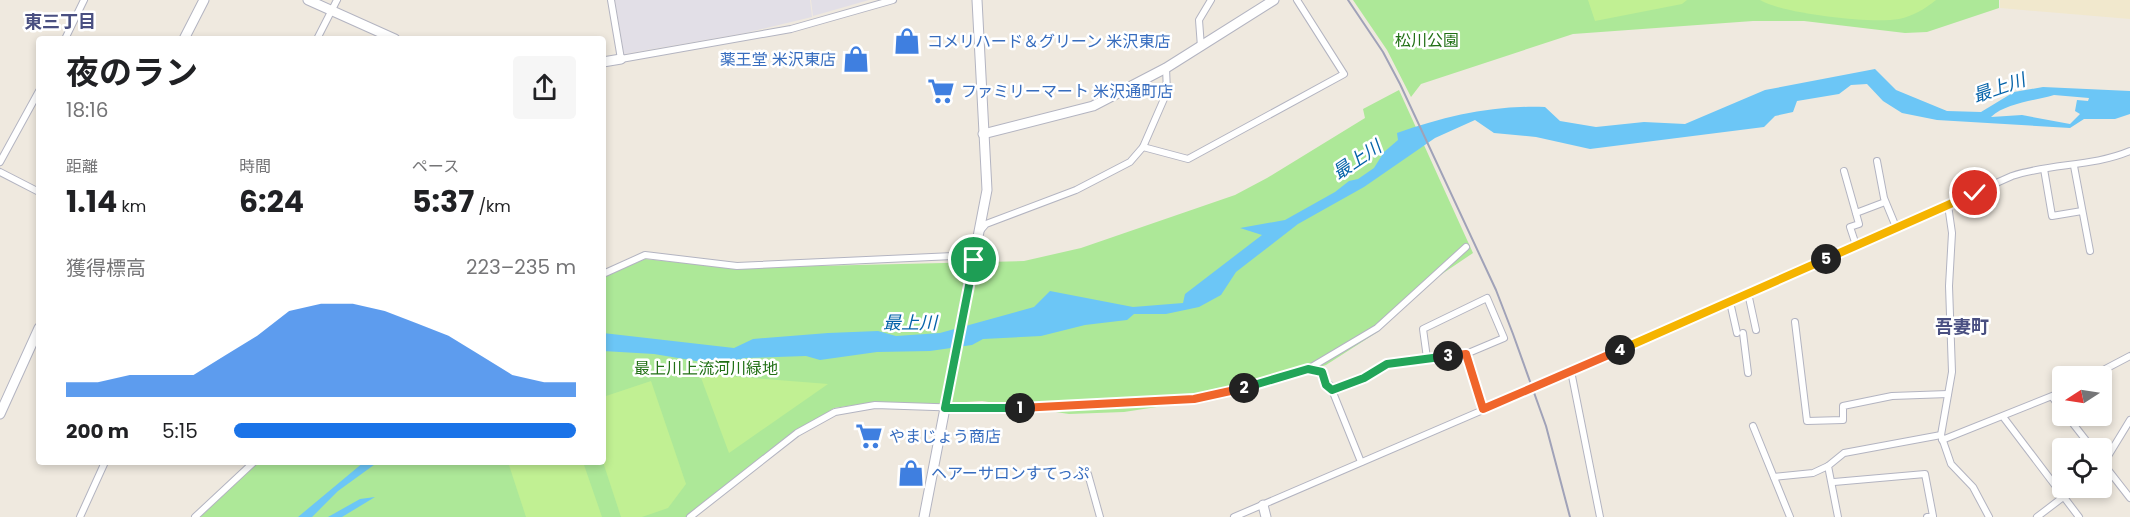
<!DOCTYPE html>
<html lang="ja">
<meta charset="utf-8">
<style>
:root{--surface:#fff;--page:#f6f6f6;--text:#202124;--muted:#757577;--accent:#1a73e8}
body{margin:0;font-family:Poppins,"Noto Sans JP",sans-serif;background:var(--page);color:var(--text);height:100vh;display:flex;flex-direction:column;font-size:22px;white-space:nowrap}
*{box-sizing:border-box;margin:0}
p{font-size:20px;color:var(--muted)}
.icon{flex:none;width:33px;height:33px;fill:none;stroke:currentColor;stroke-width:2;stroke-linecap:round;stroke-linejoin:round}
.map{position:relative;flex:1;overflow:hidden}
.details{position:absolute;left:36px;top:36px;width:570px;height:429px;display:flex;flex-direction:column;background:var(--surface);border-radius:6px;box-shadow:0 3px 9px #0003}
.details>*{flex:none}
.needle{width:39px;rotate:258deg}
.tools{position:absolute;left:2052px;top:366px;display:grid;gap:12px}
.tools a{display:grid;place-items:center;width:60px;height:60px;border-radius:6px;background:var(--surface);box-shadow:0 3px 9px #0003;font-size:30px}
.pin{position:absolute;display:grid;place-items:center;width:51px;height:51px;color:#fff;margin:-26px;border:3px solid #fff;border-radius:50%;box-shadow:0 2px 6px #0007}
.km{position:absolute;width:30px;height:30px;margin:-15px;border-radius:50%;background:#222;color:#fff;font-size:16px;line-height:30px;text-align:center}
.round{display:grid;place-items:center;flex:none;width:63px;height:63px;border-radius:6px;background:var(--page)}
.head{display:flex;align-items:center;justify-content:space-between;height:102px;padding:0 30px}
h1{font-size:33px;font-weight:700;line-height:45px}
.figures{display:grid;grid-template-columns:repeat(3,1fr);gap:9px;height:102px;padding:6px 30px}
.figures div{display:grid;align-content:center}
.figures b{font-size:30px;font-weight:700}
.figures small{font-size:16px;font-weight:400}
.figures p{font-size:16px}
.chart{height:168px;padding:12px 30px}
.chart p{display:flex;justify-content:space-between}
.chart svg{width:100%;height:108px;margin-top:6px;fill:var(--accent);opacity:.7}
ul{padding:0 30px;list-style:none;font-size:20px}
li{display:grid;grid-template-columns:96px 72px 1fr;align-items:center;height:45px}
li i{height:15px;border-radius:8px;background:var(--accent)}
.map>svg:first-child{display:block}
.industrial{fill:#e2dfe7}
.education{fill:#f1e8cd}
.green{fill:#ade898}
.pitch{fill:#c1f093}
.water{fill:#6cc6f6;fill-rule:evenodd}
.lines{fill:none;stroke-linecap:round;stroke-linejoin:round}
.street-casing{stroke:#b3b4c1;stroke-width:8}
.secondary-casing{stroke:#b3b4c1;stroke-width:11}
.street{stroke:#fff;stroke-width:6}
.secondary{stroke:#fff;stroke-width:9}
.rail{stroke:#a0a2b8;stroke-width:2}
.split-1-casing{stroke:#fff;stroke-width:12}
.split-2-casing{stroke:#fff;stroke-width:12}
.split-3-casing{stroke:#fff;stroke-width:12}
.split-4-casing{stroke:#fff;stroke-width:12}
.split-5-casing{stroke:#fff;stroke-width:12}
.split-6-casing{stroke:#fff;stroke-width:12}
.split-1{stroke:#22a559;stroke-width:8}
.split-2{stroke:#f0652b;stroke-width:8}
.split-3{stroke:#22a559;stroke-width:8}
.split-4{stroke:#f0652b;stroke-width:8}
.split-5{stroke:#f5b400;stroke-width:8}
.split-6{stroke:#f5b400;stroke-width:8}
.labels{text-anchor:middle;stroke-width:5;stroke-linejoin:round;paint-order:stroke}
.park-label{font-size:16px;fill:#227016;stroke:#fff}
.shop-label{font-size:16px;fill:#366cbe;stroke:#fff;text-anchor:start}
.neighbourhood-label{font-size:18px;font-weight:bold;fill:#494f81;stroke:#fff}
.water-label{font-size:18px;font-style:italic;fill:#0563a9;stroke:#fff}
</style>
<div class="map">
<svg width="2130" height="517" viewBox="0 0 2130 517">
<rect width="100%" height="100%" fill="#efe9df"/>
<g class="industrial">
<polygon points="615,0 810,0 812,17 745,33 624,54"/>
<polygon points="811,0 869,0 813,16"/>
</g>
<polygon class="education" points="2000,0 2130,0 2130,19 2000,8"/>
<g class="green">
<polygon points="1353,0 1999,0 1999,8 1927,32 1905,33 1804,21 1753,21 1573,34 1421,84 1411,97 1387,50"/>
<polygon points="1399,90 1473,253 1433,280 1379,331 1326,365 1235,395 1124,412 1069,414 982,401 935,404 875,402 834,408 761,457 686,517 198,517 258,462 603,462 603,277 645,259 736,268 1024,261 1081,248 1235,195 1267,178 1365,118 1363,109"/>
</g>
<g class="pitch">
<polygon points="1588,0 1687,0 1682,4 1595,21"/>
<path d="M1760 0H1936C1925 9 1913 16 1899 19 1871 24 1783 14 1760 0Z"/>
<polygon points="703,374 828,384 729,453 700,375"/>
<polygon points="651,381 686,484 668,508 642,517 621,517 603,462 603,397"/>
<polygon points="508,462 583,462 602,517 526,517"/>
</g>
<g class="water">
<path d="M1875 69 1896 90 1947 111 1981 112 2014 92 2043 87 2130 91V114L2115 119H2084L2070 128 1937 120 1902 113 1883 101 1867 84 1851 85 1839 94 1797 101 1793 112 1775 116 1764 127 1590 149 1536 137 1494 133 1475 120 1435 138 1364 187 1298 224 1236 272 1221 295 1199 307 1166 314H1134L1127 320 1085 325 1041 336 983 339 972 345 930 351 877 352 820 360 806 356 746 358 714 364 654 354 603 351V333L734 348 753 339 828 333 878 331 896 336 940 333 1034 307 1050 291 1133 307 1183 303 1185 294 1262 235 1240 228 1285 220 1335 192 1349 181 1358 179 1374 168 1384 152 1398 140 1397 133C1446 116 1493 105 1545 107L1560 121 1596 127 1644 122 1685 124 1765 90ZM2054 95 2089 98 2088 101 2077 100 2075 111 2080 114 2070 124 2022 115 1991 117C2006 103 2034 101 2054 95Z"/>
<polygon points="364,462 378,462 338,491 312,517 298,517"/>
<polygon points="375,497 342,517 328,517 360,499"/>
</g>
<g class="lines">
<defs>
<g id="street">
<polyline points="611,0 621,59 791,29 893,0"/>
<polyline points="65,39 84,0"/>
<polyline points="317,39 337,0"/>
<polyline points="1201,47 1199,20 1211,0"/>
<polyline points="1143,147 1188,159 1344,74 1297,0"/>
<polyline points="1877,161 1884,198 1896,227"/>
<polyline points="0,162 39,91"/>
<polyline points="2074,166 2090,251"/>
<polyline points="2044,169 2052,216 2082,211"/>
<polyline points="1844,171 1859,224 1850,227 1856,245"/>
<polyline points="0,172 39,192"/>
<polyline points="1948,205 1952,233 1949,286 1952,372 1941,435 1951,464 1973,487 1989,517"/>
<polyline points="1856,213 1885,202"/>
<polyline points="980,231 986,224 1076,190 1130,162 1143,147 1167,92 1166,68"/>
<polyline points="603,274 645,255 737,266 975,255"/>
<polyline points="1748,293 1756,330"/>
<polyline points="1730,302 1737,333"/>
<polyline points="1795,322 1807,421 1843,420 1843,406 1892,396 1948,394"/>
<polyline points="1743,333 1748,373"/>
<polyline points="1427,358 1423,329 1487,298 1504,338 1466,354 1483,409"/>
<polyline points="1308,370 1322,372 1326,385 1330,385 1361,462"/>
<polyline points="1571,371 1600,517"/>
<polyline points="2092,376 2130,356"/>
<polyline points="1332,390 1364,378 1387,364 1466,354"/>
<polyline points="2053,398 2062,410"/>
<polyline points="2067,416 2092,448"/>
<polyline points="2004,418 2079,517"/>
<polyline points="1753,426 1790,517"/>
<polyline points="1942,440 2062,392"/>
<polyline points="2102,462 2130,498"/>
<polyline points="2102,466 2130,420"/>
<polyline points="1088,474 1100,517"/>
<polyline points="1774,477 1813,473 1828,466"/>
<polyline points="1834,482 1925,474 1933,516 1927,517"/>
<polyline points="80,517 105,462"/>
<polyline points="195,517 254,462"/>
<polyline points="690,517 797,433 835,412 875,405 993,409 1194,399 1235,391 1308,369 1377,328 1466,247"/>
<path d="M1234 517 1590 364 2012 176C2051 163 2092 167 2130 151"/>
<polyline points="1838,517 1828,466 1844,453 1941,435"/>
<polyline points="2037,517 2075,488"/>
</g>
<g id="secondary">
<polyline points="308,0 395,39"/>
<polyline points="184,39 204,0"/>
<polyline points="603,62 621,59"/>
<polyline points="983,134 1093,106 1166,68 1274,0"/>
<polyline points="0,414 39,328"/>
<polyline points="1263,505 1266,517"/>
<polyline points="924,517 987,190 977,0"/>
</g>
</defs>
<use href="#street" class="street-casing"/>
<use href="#secondary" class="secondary-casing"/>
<use href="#street" class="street"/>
<use href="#secondary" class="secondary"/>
<polyline class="rail" points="1348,0 1383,52 1400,84 1496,290 1513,334 1546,426 1570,517"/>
</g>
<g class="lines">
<defs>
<polyline id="split-1" points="974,260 945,408 1020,408"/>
<polyline id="split-2" points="1020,408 1194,399 1244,388"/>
<polyline id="split-3" points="1244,388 1308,369 1322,372 1326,385 1332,390 1364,378 1387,364 1448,356"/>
<polyline id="split-4" points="1448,356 1466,354 1483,409 1620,350"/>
<polyline id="split-5" points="1620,350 1826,259"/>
<polyline id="split-6" points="1826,259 1975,193"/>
</defs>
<use href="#split-1" class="split-1-casing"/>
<use href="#split-2" class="split-2-casing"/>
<use href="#split-3" class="split-3-casing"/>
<use href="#split-4" class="split-4-casing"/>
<use href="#split-5" class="split-5-casing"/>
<use href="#split-6" class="split-6-casing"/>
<use href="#split-1" class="split-1"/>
<use href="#split-2" class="split-2"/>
<use href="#split-3" class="split-3"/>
<use href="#split-4" class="split-4"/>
<use href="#split-5" class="split-5"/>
<use href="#split-6" class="split-6"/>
</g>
<defs>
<symbol id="shop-bare" viewBox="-9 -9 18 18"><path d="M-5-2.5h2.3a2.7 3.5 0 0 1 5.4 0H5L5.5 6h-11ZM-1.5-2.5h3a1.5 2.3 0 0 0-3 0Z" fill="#3f7fe0" stroke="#fff" stroke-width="2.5" paint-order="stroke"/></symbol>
<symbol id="supermarket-bare" viewBox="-9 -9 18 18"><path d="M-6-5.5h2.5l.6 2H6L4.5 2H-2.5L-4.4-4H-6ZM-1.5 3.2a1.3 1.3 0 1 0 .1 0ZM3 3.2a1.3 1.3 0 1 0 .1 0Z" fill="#3f7fe0" stroke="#fff" stroke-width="2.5" paint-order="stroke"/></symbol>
</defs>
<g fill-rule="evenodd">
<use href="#shop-bare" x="888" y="22" width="38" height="38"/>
<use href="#shop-bare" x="837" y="40" width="38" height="38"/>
<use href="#supermarket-bare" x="922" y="72" width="38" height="38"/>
<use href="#supermarket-bare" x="850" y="417" width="38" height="38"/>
<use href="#shop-bare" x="892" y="454" width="38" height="38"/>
</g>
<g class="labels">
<g class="park-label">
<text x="1427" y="46">松川公園</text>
<text x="706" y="374">最上川上流河川緑地</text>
</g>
<g class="shop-label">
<text x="927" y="47">コメリハード＆グリーン 米沢東店</text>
<text x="836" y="65" text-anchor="end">薬王堂 米沢東店</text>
<text x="961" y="97">ファミリーマート 米沢通町店</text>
<text x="889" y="442">やまじょう商店</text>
<text x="931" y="479">ヘアーサロンすてっぷ</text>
</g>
<g class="neighbourhood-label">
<text x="60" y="28">東三丁目</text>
<text x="1962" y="333">吾妻町</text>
</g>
<g class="water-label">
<text transform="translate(1999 88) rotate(-19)" y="6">最上川</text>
<text transform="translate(1357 160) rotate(-34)" y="6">最上川</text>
<text x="910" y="329">最上川</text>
</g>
</g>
</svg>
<div class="tools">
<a><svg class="needle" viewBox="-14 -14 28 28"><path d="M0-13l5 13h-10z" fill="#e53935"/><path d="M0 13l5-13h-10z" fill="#757577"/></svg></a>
<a><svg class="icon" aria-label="locate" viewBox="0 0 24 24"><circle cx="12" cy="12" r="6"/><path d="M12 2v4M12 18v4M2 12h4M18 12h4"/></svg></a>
</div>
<div class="pin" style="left:974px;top:260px;background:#1e9e55"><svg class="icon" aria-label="arrive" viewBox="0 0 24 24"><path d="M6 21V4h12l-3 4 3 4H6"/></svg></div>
<div class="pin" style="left:1975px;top:193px;background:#d93025"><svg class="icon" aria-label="check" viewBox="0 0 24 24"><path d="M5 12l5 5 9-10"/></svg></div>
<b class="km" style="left:1020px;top:408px">1</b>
<b class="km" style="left:1244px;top:388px">2</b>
<b class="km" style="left:1448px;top:356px">3</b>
<b class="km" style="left:1620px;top:350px">4</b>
<b class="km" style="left:1826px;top:259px">5</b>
<section class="details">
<div class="head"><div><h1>夜のラン</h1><p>18:16</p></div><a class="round"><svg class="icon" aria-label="share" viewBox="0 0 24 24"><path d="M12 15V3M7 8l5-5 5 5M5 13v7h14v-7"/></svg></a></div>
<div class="figures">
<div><p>距離</p><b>1.14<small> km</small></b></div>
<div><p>時間</p><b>6:24</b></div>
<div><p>ペース</p><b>5:37<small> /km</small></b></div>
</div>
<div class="chart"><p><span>獲得標高</span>223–235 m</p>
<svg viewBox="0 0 160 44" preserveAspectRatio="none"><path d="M0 44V38L10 38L20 35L30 35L40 35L50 27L60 19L70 9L80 6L90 6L100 9L110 14L120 19L130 27L140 35L150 38L160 38V44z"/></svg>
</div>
<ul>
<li><b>200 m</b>5:15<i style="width:100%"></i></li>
</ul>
</section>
</div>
